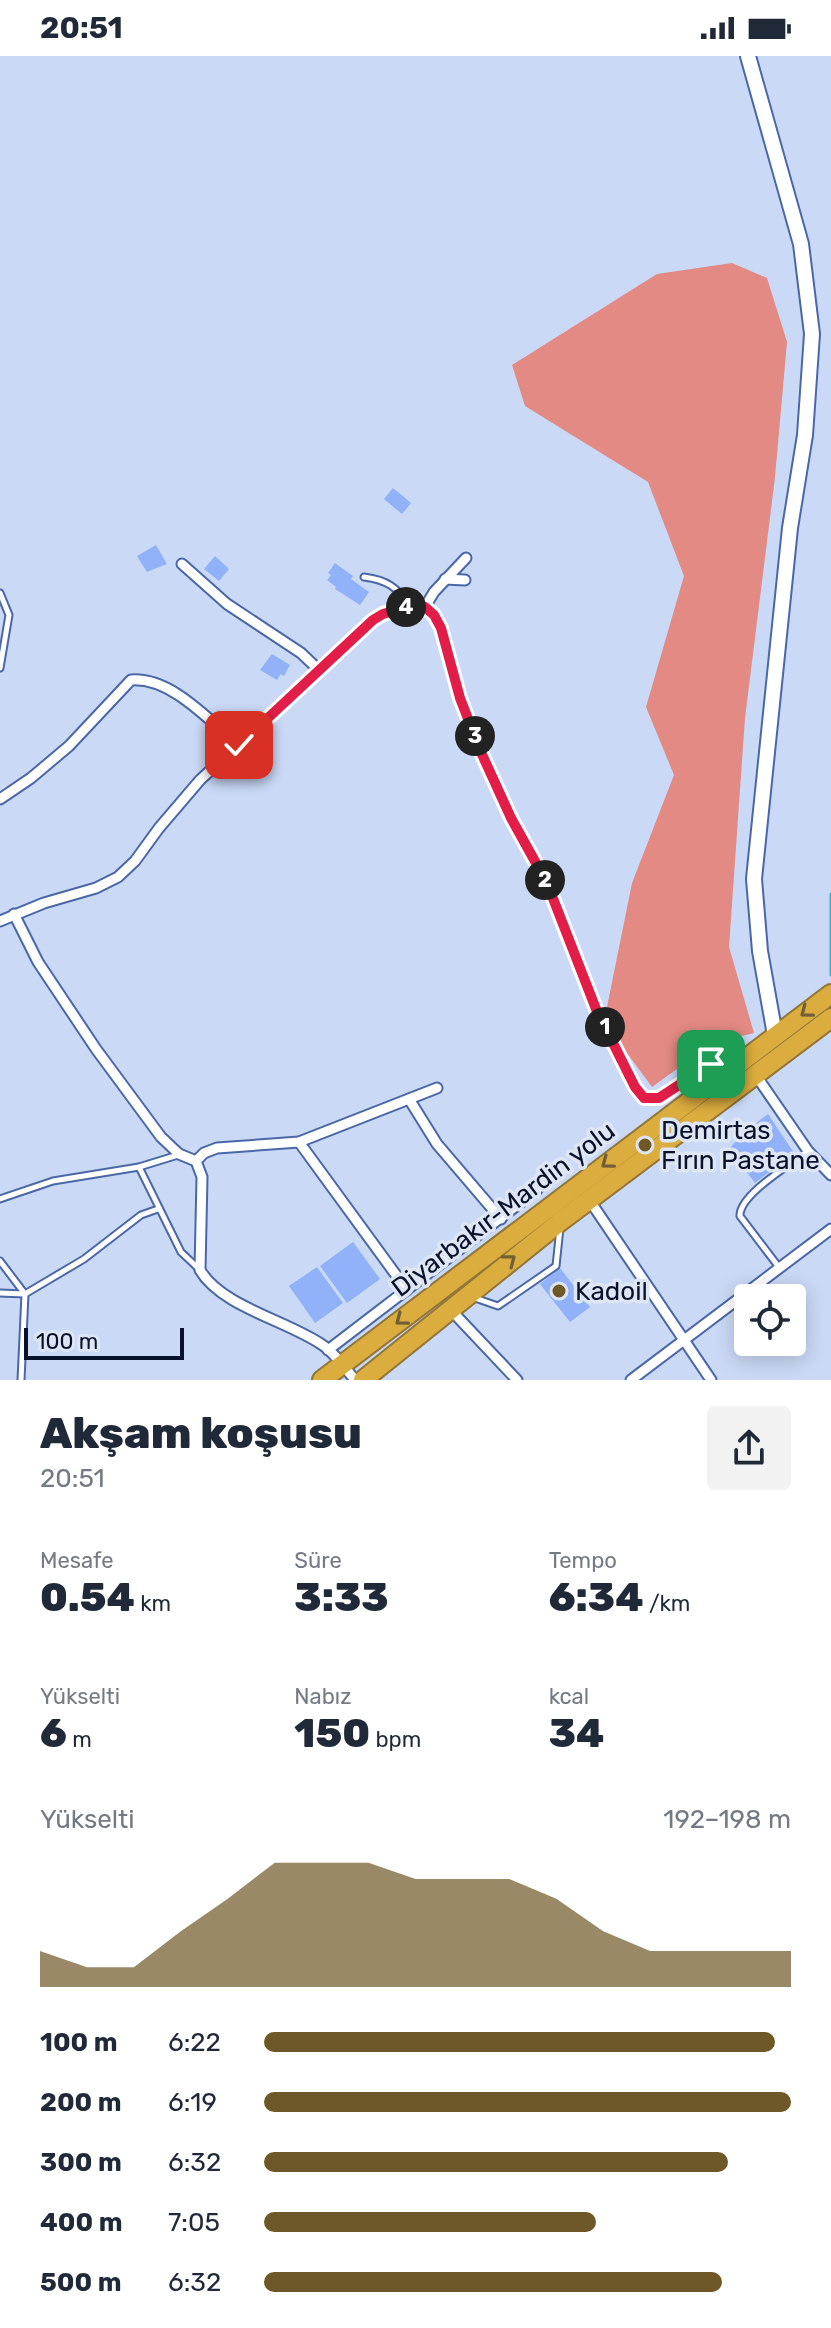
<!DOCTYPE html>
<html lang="tr">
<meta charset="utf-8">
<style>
:root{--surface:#fff;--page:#f2f2f3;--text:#1f2937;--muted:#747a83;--accent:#6e5828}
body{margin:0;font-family:Rubik,sans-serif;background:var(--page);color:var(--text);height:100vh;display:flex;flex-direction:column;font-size:30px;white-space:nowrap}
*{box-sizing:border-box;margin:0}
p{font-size:26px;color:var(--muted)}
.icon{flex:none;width:44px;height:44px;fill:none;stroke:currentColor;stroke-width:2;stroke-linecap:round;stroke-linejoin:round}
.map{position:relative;height:1324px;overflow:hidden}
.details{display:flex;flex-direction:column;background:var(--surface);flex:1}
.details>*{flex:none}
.controls{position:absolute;left:734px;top:1228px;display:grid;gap:16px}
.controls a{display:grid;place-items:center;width:72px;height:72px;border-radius:8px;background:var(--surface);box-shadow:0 4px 20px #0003;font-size:40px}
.scale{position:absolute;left:24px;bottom:20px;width:160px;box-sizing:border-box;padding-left:8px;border:4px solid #08122c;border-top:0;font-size:22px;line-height:28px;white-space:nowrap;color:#08122c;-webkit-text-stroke:6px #dee6f4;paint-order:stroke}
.pin{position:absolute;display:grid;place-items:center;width:68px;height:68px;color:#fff;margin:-34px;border-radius:16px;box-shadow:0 4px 12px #0006}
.km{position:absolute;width:40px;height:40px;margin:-20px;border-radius:50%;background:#222;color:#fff;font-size:22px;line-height:40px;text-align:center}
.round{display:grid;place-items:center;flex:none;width:84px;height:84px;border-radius:8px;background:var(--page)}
.overview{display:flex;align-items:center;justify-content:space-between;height:136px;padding:0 40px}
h1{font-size:44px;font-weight:800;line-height:60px}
.metrics{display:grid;grid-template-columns:repeat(3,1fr);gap:12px;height:136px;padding:8px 40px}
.metrics div{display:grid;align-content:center}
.metrics b{font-size:40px;font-weight:800}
.metrics small{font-size:22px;font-weight:400}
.metrics p{font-size:22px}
.chart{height:224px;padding:16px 40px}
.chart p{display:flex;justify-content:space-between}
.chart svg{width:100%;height:144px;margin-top:8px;fill:var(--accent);opacity:.7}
ul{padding:0 40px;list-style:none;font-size:26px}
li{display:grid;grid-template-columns:128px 96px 1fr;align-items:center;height:60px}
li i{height:20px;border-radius:10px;background:var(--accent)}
.status{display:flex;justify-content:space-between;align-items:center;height:56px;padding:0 40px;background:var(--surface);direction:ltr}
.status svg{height:22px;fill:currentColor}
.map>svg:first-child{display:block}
.forest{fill:#e28a83}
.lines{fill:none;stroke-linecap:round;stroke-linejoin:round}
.stream{stroke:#33b6c3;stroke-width:3}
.building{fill:#91b2f9}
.lane-casing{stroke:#4a67a8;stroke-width:9}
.street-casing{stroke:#4a67a8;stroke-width:13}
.secondary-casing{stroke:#4a67a8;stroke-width:18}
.highway-casing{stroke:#917638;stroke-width:22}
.lane{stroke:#fff;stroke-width:5}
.street{stroke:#fff;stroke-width:9}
.secondary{stroke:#fff;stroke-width:14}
.highway{stroke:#dbac3e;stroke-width:18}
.oneway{stroke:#725f35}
.route-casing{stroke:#fff;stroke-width:16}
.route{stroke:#e11d48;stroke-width:10}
.poi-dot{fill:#6e5828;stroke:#dee6f4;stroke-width:3}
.labels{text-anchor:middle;stroke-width:7;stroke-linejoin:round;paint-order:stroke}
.poi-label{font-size:26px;fill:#08122c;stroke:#dee6f4;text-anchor:start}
.street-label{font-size:26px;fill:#08122c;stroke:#dee6f4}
</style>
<div class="status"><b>20:51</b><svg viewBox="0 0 49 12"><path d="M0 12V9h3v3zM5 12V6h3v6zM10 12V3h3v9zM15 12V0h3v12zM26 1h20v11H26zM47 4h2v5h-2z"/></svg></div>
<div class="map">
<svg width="831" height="1324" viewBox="0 0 831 1324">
<rect width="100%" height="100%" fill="#cad9f6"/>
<polygon class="forest" points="732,207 767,222 787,286 775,421 745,662 729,891 754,977 713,987 652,1031 604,966 632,827 674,719 646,651 684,520 648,426 525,350 512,309 657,218"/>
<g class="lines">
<polyline class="stream" points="831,838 831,919"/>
</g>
<g class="building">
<polygon points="393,432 411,447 402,458 384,443"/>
<polygon points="156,489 167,508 147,516 137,500"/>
<polygon points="215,500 229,513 219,525 204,513"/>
<polygon points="335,507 353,520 351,523 369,536 360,549 335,533 336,531 327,524 331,519 328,517"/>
<polygon points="272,598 290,609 284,620 281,618 277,624 260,614"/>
<polygon points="768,1058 794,1097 755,1127 729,1093 742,1078"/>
<polygon points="353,1186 380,1223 347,1247 320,1210"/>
<polygon points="317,1211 343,1247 315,1267 289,1230"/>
<polygon points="560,1212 590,1251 570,1266 540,1228"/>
</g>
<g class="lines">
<defs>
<g id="lane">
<path d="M364 521C387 524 397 531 410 550"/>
<polyline points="0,537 9,559 0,612"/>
<polyline points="139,1111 181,1196 199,1213"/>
<polyline points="0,1143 53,1125 139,1111 178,1099"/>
<polyline points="0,1205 25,1238 21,1324"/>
<path d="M778 1210 740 1160C739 1139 791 1108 808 1095"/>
<polyline points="0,1237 25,1238 84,1203 141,1159 158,1153"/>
<polyline points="475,1242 498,1250 556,1210 560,1172"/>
</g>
<g id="street">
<polyline points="182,508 227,548 301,597 320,615"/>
<polyline points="445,523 465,524"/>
<polyline points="425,551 434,536 466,502"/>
<path d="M0 743 31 722 69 690 131 624C172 621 209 665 239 689"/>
<path d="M14 858 38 906 96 993 161 1081 179 1098 196 1105 202 1121 200 1214C221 1250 285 1264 321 1288 334 1296 345 1312 355 1324"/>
<path d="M0 865 44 847 96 832 118 821 135 805 159 772 200 724 373 564 383 558 410 550 425 551 434 559 441 572 460 642 480 694 511 762 547 827 596 953 635 1031C643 1041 647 1045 659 1042L711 1008 734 1010"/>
<polyline points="755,1018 808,1095 831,1119"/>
<polyline points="409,1043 437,1088 501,1163"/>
<polyline points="299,1086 407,1234"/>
<polyline points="196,1105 204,1097 217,1092 299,1086 437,1032"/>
<polyline points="590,1145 711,1324"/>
<polyline points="449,1252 517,1324"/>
<polyline points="328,1294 537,1134"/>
<polyline points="631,1324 831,1173"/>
</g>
<polyline id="secondary" points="748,0 801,188 812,278 805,379 790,472 754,823 760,895 775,979"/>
<g id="highway">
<polyline points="322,1324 831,938"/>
<polyline points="363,1324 561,1165 831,962"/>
</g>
</defs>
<use href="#lane" class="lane-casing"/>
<use href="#street" class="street-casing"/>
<use href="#secondary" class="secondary-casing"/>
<use href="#highway" class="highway-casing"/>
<use href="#lane" class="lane"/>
<use href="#street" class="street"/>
<use href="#secondary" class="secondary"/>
<use href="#highway" class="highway"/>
</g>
<defs><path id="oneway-chevron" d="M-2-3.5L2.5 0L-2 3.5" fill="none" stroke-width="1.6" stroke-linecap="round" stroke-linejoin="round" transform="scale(2)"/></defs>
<g class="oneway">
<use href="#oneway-chevron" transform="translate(806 956) rotate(143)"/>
<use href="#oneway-chevron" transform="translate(607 1107) rotate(143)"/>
<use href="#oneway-chevron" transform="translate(510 1204) rotate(-38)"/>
<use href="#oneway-chevron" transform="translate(401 1264) rotate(143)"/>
</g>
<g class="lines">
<defs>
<polyline id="route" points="239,689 373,564 383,558 410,550 425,551 434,559 441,572 460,642 480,694 511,762 547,827 596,953 635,1031 644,1042 659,1042 711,1008"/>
</defs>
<use href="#route" class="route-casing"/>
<use href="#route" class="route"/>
</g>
<g class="poi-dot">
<circle cx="645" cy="1089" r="8"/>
<circle cx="559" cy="1235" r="8"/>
</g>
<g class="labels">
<g class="poi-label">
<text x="661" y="1083">Demirtas<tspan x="661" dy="30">Fırın Pastane</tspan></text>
<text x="575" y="1244">Kadoil</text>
</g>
<g class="street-label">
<text transform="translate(503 1153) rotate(-37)" y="9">Diyarbakır-Mardin yolu</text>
</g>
</g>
</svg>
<div class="controls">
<a><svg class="icon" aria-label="locate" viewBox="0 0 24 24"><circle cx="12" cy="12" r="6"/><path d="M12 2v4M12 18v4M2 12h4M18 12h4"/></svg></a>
</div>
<div class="scale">100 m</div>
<div class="pin" style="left:711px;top:1008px;background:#1e9e55"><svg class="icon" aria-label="arrive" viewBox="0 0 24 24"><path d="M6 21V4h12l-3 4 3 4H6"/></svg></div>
<div class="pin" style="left:239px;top:689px;background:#d93025"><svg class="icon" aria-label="check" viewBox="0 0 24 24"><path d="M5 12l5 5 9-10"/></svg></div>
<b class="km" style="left:605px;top:971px">1</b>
<b class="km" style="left:545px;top:824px">2</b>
<b class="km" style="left:475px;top:680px">3</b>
<b class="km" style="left:406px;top:551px">4</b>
</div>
<section class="details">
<div class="overview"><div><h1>Akşam koşusu</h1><p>20:51</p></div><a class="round"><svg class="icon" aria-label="share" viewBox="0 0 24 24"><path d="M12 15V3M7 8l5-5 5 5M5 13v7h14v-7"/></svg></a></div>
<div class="metrics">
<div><p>Mesafe</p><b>0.54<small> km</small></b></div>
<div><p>Süre</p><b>3:33</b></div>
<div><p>Tempo</p><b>6:34<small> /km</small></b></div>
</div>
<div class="metrics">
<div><p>Yükselti</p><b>6<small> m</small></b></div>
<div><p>Nabız</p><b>150<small> bpm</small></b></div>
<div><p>kcal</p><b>34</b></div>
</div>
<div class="chart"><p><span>Yükselti</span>192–198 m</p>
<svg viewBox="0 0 160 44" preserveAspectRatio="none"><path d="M0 44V33L10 38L20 38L30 27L40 17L50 6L60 6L70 6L80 11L90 11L100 11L110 17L120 27L130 33L140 33L150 33L160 33V44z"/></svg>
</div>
<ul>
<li><b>100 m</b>6:22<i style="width:97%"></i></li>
<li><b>200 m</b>6:19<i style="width:100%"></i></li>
<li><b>300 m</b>6:32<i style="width:88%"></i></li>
<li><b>400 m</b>7:05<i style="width:63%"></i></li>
<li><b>500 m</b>6:32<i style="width:87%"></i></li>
</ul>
</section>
